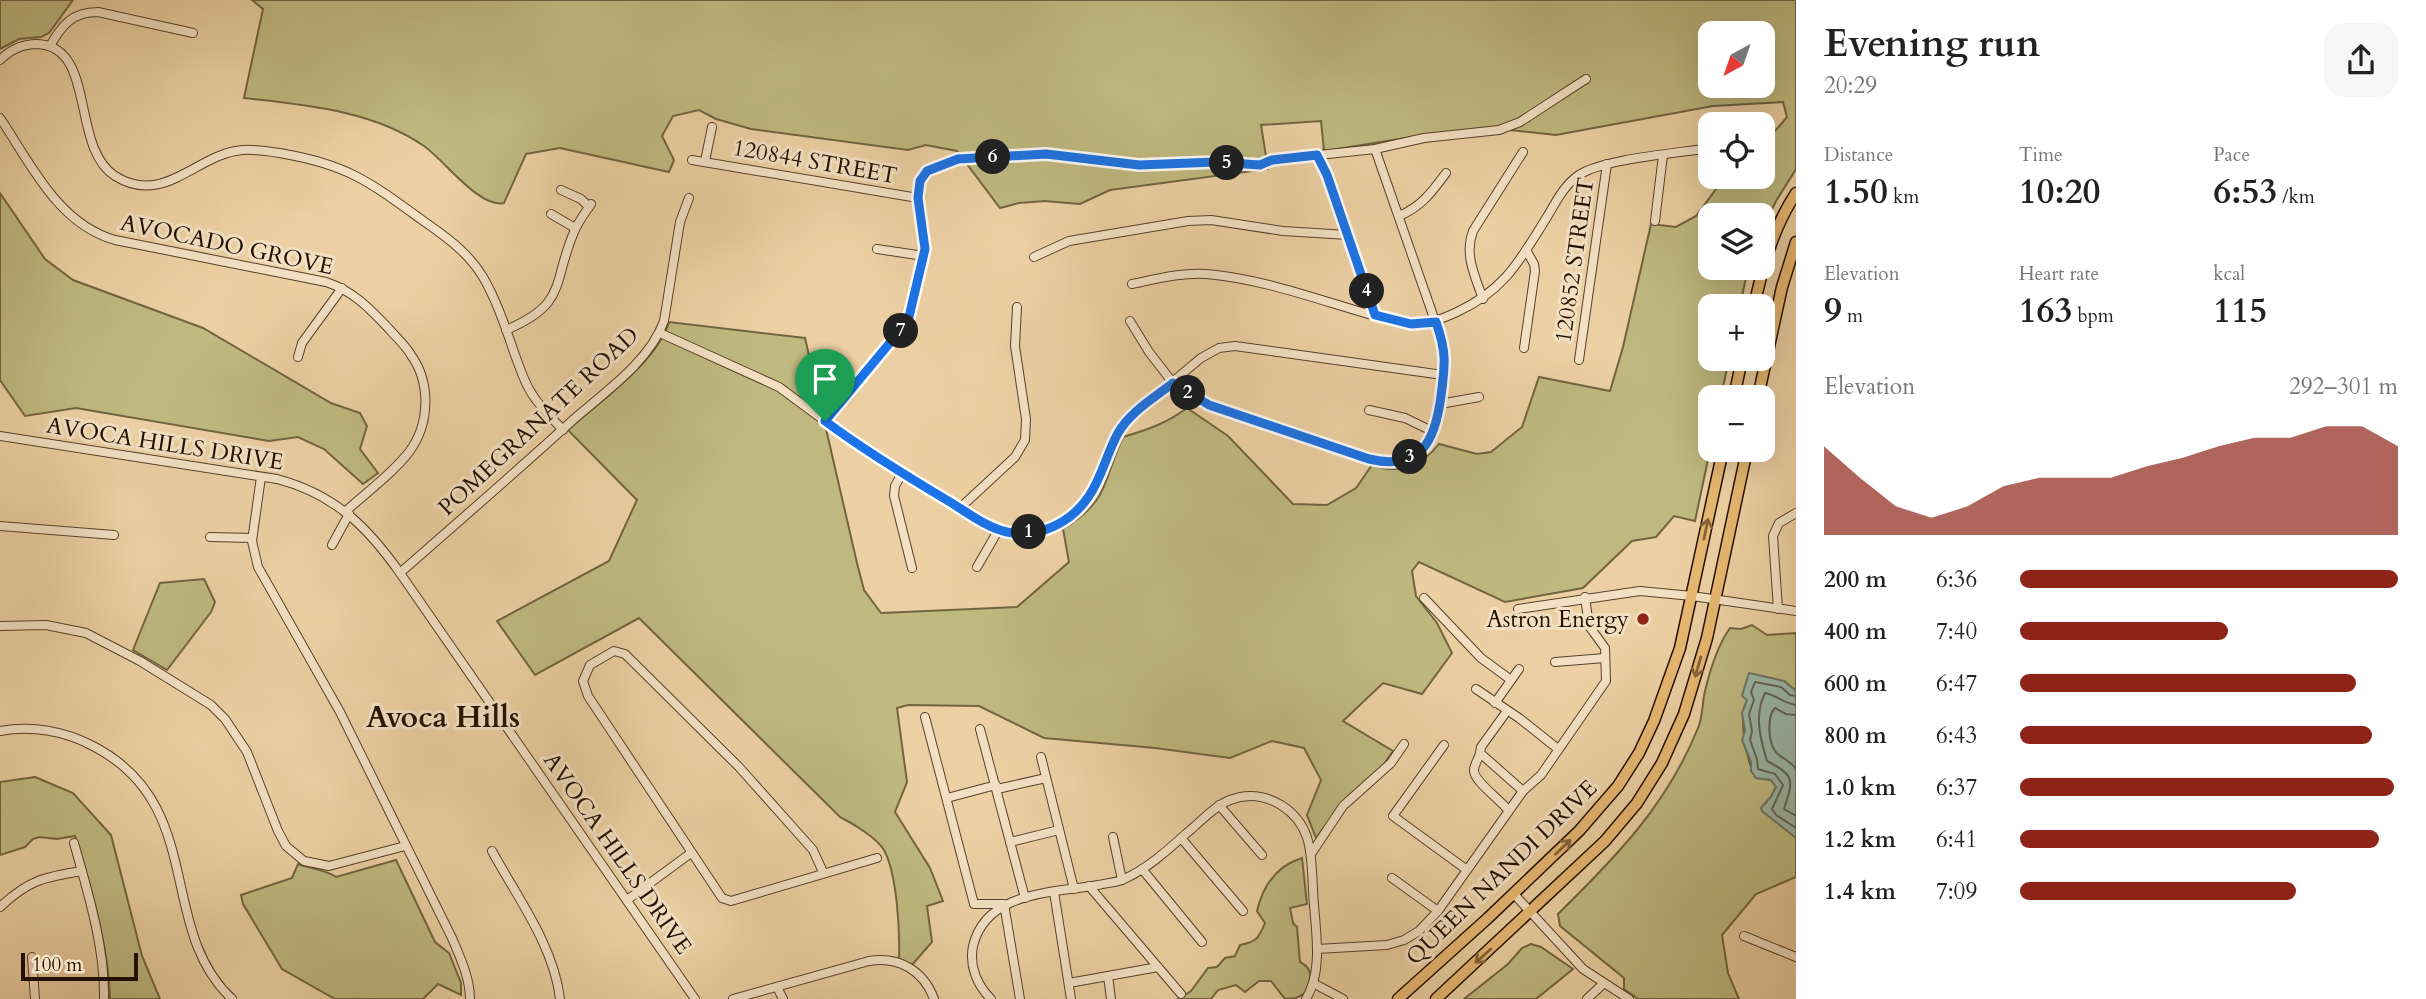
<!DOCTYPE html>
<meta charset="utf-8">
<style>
:root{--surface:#fff;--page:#f6f6f6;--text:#222;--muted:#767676;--accent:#8f2418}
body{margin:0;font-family:Cardo,serif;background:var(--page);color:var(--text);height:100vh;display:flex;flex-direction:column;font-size:26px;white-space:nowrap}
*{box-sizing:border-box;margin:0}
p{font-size:23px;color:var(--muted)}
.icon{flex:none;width:38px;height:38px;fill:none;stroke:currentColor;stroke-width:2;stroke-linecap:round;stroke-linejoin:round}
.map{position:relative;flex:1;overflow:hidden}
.drawer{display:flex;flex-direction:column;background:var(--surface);width:630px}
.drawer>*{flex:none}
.needle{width:46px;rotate:220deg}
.controls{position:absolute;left:1698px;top:21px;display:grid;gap:14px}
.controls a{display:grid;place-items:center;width:77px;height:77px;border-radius:14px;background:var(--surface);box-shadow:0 7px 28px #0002;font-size:35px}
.scale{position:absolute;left:21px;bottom:18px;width:117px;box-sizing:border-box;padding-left:7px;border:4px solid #251100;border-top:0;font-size:19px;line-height:24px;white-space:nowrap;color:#251100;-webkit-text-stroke:5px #f3e0c3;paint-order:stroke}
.pin{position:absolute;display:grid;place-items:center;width:60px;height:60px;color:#fff;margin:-72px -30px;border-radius:50% 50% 50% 0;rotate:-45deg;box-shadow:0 0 7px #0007}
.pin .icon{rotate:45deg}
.km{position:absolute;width:35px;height:35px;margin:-18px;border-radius:50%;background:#222;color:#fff;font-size:19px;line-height:35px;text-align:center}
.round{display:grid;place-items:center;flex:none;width:74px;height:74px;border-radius:21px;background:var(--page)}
.summary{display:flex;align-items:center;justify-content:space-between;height:119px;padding:0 28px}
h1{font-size:38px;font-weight:800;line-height:52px}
.stats{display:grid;grid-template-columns:repeat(3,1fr);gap:10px;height:119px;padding:7px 28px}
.stats div{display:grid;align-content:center}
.stats b{font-size:35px;font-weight:800}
.stats small{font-size:19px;font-weight:400}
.stats p{font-size:19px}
.chart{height:196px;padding:14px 28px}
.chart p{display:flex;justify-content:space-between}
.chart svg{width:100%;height:126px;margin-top:7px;fill:var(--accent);opacity:.7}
ul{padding:0 28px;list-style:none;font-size:23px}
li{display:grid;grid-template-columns:112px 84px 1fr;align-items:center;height:52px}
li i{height:18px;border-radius:9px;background:var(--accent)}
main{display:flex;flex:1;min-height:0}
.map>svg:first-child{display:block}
.green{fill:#bfb980;stroke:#726540;stroke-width:2;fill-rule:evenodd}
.water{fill:#99b6a8;stroke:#6b7465;stroke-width:2}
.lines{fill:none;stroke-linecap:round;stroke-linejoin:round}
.shore{stroke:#5f6454;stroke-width:2}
.minor-casing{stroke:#574129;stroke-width:10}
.major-casing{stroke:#251100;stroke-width:13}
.minor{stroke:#f3e0c3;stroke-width:8}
.major{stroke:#e6b872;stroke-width:10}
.oneway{stroke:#866439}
.route-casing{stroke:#fff;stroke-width:14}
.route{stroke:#1a73e8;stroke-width:9}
.poi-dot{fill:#8f2418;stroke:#f3e0c3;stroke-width:2.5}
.labels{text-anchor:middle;stroke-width:6;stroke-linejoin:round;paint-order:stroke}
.street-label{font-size:23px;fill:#251100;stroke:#f3e0c3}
.poi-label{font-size:23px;fill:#251100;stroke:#f3e0c3;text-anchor:end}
.district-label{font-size:30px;font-weight:bold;fill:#251100;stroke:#f3e0c3}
</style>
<main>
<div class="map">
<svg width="1796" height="999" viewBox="0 0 1796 999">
<rect width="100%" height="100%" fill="#ecd0a3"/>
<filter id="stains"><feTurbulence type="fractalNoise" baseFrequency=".00286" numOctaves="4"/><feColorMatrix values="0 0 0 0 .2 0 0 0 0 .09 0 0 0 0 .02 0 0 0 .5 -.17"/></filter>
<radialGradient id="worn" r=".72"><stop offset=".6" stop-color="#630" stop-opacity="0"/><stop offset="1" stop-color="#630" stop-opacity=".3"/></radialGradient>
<g class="green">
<polygon points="0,0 73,0 49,33 41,37 19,39 0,49"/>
<path d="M252 0H1796V169L1776 201 1762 230V215H1710V268H1748L1740 306H1710V359H1729L1721 397H1710V450L1695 521 1674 516 1656 537 1632 541 1583 588 1505 602 1419 562 1412 571 1416 596 1437 623 1452 653 1422 694 1383 683 1343 721 1393 751 1380 770 1342 804 1316 838 1307 815 1321 780 1304 748 1272 741 1230 758 1155 748 1044 738 979 706 908 705 897 708 907 782 895 812 930 868 943 901 927 906 932 942 912 965 899 959C900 931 897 874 884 850 877 838 852 823 840 817L639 618 535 675 497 621 609 561 637 500 568 430C598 403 658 361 669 322L805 338 857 563 864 590 881 613 1017 607 1069 562 1063 529C1111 499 1102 482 1123 437 1147 430 1167 423 1187 408L1228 436 1293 504 1327 505 1356 488 1372 465C1398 475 1422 466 1439 444L1477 454 1491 452 1522 427 1539 377 1610 391 1623 347 1651 224 1676 227 1696 216 1725 177H1762V137L1776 130 1787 117 1783 102 1713 106 1556 135 1490 128 1412 137 1324 151 1321 121 1261 125 1268 169 1110 190 1080 204 1045 201 1019 203 1000 208 957 151 926 145 908 150 751 129 716 119 699 110 673 116 662 136 674 160 669 172 560 148 526 154 504 203C480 209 444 160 424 146 372 110 305 105 244 98L263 9ZM1710 33H1762V86H1710Z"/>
<polygon points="0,193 45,259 73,280 203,328 331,403 360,413 367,426 360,449 378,473 363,484 324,449 298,437 269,441 76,408 25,416 0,380"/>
<polygon points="204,579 215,602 211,612 167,670 133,650 160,583"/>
<path d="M1752 625 1767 635 1796 633V691L1784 681C1774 686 1758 691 1749 699 1736 711 1747 765 1756 778L1772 780 1776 787 1771 797 1761 808C1774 821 1784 826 1796 838V877L1756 894 1722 935 1728 973 1739 999H1638L1624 989V978L1560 926 1558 914C1616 857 1667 805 1698 728 1703 717 1702 703 1705 691 1710 670 1718 645 1730 628L1741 629Z"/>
<path d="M35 777 73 793 111 835 142 956 160 999H110C109 948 91 885 75 836L57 839 39 837 33 839 25 847 0 855V782Z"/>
<path d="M1302 858 1307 904 1290 908 1293 923 1297 927 1300 962C1315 969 1311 981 1304 994L1296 998 1285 999 1271 981H1259L1245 992 1236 985 1218 990 1211 999H1178L1191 991 1208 968 1217 967 1225 958 1235 956 1240 945C1256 942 1259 938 1265 923L1257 911C1263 886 1276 866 1302 858Z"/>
<path d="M396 860 435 942 449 953 461 983V995L438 984 423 999H335L282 969 243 904 241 895 292 878 298 864C311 869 325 869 336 877Z"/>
<polygon points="1531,944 1541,947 1573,969 1536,999 1464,999 1508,964 1522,948"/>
</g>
<polygon class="water" points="1749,673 1784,681 1796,691 1796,838 1762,811 1761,808 1771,797 1776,787 1771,780 1756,778 1751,771 1751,762 1742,740 1745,731 1742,713 1747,700 1742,696"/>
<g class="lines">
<g class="shore">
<polyline points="1796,696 1790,695 1781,687 1755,682 1751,692 1754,700 1749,714 1752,731 1750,740 1757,759 1758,769 1775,774 1783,785 1772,809 1776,815 1796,828"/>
<path d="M1796 705C1784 704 1777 695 1765 693 1754 715 1760 738 1767 761 1796 776 1793 780 1784 809L1796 816"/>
<path d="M1796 715 1786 714 1775 708C1767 716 1768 741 1775 751 1780 758 1790 760 1796 769"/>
</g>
<defs>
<g id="minor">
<path d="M50 46C62 25 72 12 98 12L193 33"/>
<path d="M0 60C11 49 22 44 37 44 97 46 70 147 115 176 165 207 197 153 243 150 257 149 272 152 285 154 348 165 371 183 422 220 445 236 468 252 483 277 497 301 506 329 515 355 520 368 524 382 532 394 540 407 552 418 563 430"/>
<path d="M0 118C31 164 58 224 115 240L326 282C354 291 371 310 390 330 397 338 406 346 411 355 431 383 430 424 409 452 392 474 367 492 346 511"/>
<polyline points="1316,155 1327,175 1375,315"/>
<polyline points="692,160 918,198"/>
<polyline points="705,161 712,127"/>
<polyline points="561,190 581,199 589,207"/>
<polyline points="551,214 575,228"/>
<path d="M1399 216C1421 207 1432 192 1446 173"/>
<polyline points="1655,221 1663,155"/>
<polyline points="877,249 924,256"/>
<polyline points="1034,257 1069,241 1188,221 1211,220 1283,231 1348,235"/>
<path d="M1132 284C1156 279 1183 272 1207 274 1274 280 1336 307 1401 323 1422 326 1438 321 1457 312 1505 290 1520 260 1547 217 1556 202 1564 185 1579 175 1602 159 1679 153 1710 148"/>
<path d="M1483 299C1475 276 1464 255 1473 231L1523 152"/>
<polyline points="1130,321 1149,352 1173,383 1196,399 1227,411 1369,459 1385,462 1401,461 1416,454 1427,444 1434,432 1445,362 1443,344 1375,149"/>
<path d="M506 330C568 304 552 283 574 232 578 222 585 213 591 204"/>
<polyline points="660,333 779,387 848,438 902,473 976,519 991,527 1015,533 1051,528 1071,516 1090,495 1119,432 1129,418 1201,358 1219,348 1235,346 1443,375"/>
<polyline points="1524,348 1535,271 1534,264 1526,250"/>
<polyline points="298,357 302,343 342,288"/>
<polyline points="1579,360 1607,164"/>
<polyline points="1440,404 1479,397"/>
<polyline points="1369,410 1405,418 1434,432"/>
<polyline points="825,421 908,321 925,249 918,198 920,182 932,168 958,158 1046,154 1139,165 1216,162 1260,165 1272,160 1375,149 1424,138 1499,130 1520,122 1586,79"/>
<path d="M0 436 277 479C334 494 367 526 400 573L695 999"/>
<polyline points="902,473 895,486 894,496 912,568"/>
<path d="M261 477 252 541 258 567 340 712 452 938C460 957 470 978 470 999"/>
<polyline points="960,508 1015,457 1025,440 1026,419 1015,346 1017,307"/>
<polyline points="0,526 114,535"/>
<polyline points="210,537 252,538"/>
<polyline points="332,545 349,514"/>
<polyline points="977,567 999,529"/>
<path d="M400 573C458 522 517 471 574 419 606 391 649 362 664 321L680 222 689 198"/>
<polyline points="1424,598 1481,658 1511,680"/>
<polyline points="1518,609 1640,591 1692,596 1796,611"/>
<polyline points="1778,609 1773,536 1779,523 1796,513"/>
<polyline points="0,626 46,625 86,633 140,661 211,705 225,719 247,752 278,831 286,846 304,861 329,866 405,846"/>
<polyline points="1555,662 1605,658"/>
<polyline points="1476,689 1519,718 1558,749"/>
<polyline points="1495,703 1519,669"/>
<polyline points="1507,711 1481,747 1480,753 1523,791"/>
<polyline points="925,717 974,904 1004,904 1020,999"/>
<polyline points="980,729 1025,898"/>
<path d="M0 731C31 725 65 731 93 746 207 805 156 928 232 999"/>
<polyline points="1444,745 1393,816 1467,870"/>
<path d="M1480 753C1479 758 1474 765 1474 770 1473 781 1501 800 1508 810"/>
<polyline points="1041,757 1074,889"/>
<polyline points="997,789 1046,778"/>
<polyline points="947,798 996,785"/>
<polyline points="1219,805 1262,855"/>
<polyline points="1113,837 1122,880"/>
<polyline points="1181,838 1243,911"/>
<polyline points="1010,842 1059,830"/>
<path d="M74 843C88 893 105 947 104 999"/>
<path d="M492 851C517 897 554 946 560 999"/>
<polyline points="1311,854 1343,806 1391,763 1404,744"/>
<polyline points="1142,869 1202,942"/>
<polyline points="823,872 813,850 739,767 625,654 614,651 590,665 583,681 588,696 722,898 731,901 877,858"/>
<polyline points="1392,878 1438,911"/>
<polyline points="1089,886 1181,994"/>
<polyline points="1054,892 1071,999"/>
<polyline points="1514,894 1583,969 1629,999"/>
<polyline points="627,900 691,853"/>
<path d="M0 907C29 880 44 877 82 871"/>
<polyline points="1744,936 1796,957"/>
<polyline points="1317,949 1387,945 1404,940 1419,931 1438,911 1523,791 1541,775 1606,681 1605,648 1589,626 1585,597"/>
<polyline points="32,957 35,999"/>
<polyline points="1108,976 1111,999"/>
<polyline points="1069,983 1158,967"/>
<polyline points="1313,983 1343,999"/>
<polyline points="777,987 783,999"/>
<path d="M733 999 869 961C899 956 924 971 934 999"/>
<path d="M991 999C977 985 969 966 973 946 986 891 1053 893 1098 885 1106 883 1116 883 1124 879 1151 867 1173 845 1196 825 1206 816 1217 805 1230 800 1248 793 1264 795 1281 805 1313 825 1311 855 1313 889 1314 924 1325 968 1306 999"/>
<polyline points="1587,999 1603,984"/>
</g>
<g id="major">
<path d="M1754 306C1763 266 1773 228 1796 193"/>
<polyline points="1734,397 1742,359"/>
<polyline points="1758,397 1782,287 1796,242"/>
<polyline points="1398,999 1488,918 1579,831 1618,786 1639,753 1654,721 1680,648 1723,450"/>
<polyline points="1436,999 1605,841 1637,803 1662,763 1684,714 1707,638 1747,450"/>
</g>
</defs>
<use href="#minor" class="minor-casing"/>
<use href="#major" class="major-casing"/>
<use href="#minor" class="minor"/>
<use href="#major" class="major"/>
</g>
<defs><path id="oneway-shaft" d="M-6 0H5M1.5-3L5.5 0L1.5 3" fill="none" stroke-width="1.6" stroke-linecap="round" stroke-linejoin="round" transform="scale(1.75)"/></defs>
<g class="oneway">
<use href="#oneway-shaft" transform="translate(1706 529) rotate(-78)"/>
<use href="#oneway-shaft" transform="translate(1698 667) rotate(106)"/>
<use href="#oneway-shaft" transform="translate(1563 847) rotate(-44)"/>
<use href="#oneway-shaft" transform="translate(1483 956) rotate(138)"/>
</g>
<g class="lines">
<defs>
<path id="route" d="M1046 154 1139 165 1216 162 1260 165 1272 160 1317 155 1327 175 1375 315 1411 324 1436 322C1447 353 1445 365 1441 396 1435 442 1421 471 1369 459L1209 405 1173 383C1154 398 1130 412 1118 433 1107 453 1102 477 1089 496 1072 522 1039 539 1007 532 986 527 968 513 950 502 908 477 865 451 825 421L908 321 925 249 918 198 920 181 927 171 958 159Z"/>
</defs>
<use href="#route" class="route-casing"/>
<use href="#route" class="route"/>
</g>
<circle class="poi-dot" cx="1643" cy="619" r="7"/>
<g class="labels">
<g class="street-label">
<text transform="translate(815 161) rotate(10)" y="8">120844 STREET</text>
<text transform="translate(227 244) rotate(12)" y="8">AVOCADO GROVE</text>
<text transform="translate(1574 260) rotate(-82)" y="8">120852 STREET</text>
<text transform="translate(538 421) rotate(-43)" y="8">POMEGRANATE ROAD</text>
<text transform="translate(165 443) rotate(9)" y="8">AVOCA HILLS DRIVE</text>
<text transform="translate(618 853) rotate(55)" y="8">AVOCA HILLS DRIVE</text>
<text transform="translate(1501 872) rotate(-44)" y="8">QUEEN NANDI DRIVE</text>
</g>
<g class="poi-label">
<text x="1629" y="627">Astron Energy</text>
</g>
<g class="district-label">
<text x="443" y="727">Avoca Hills</text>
</g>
</g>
<rect width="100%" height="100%" filter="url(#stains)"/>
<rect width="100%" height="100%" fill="url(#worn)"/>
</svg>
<div class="controls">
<a><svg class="needle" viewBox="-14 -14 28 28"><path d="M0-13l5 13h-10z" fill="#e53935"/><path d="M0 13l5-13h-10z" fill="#767676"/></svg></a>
<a><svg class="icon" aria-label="locate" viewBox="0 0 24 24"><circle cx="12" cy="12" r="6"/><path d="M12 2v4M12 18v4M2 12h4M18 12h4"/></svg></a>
<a><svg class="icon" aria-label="layers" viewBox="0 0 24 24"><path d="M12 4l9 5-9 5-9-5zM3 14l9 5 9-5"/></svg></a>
<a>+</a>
<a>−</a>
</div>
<div class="scale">100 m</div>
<div class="pin" style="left:825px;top:421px;background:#1e9e55"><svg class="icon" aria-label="arrive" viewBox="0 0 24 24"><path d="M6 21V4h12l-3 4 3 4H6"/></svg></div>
<b class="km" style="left:1029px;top:532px">1</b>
<b class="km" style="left:1188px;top:393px">2</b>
<b class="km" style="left:1410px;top:457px">3</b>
<b class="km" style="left:1367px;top:291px">4</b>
<b class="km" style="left:1227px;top:163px">5</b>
<b class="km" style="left:993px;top:157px">6</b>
<b class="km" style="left:901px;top:331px">7</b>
</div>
<section class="drawer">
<div class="summary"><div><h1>Evening run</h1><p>20:29</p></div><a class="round"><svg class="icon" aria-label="share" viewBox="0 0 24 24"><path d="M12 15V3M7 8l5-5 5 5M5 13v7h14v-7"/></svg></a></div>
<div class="stats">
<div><p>Distance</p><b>1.50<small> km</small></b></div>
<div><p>Time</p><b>10:20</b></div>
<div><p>Pace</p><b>6:53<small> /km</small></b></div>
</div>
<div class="stats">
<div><p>Elevation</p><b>9<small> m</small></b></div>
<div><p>Heart rate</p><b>163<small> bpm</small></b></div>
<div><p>kcal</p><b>115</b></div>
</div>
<div class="chart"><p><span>Elevation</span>292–301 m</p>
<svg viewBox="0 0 160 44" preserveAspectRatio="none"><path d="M0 44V13L10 24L20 34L30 38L40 34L50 27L60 24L70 24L80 24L90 20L100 17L110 13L120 10L130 10L140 6L150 6L160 13V44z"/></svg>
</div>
<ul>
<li><b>200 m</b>6:36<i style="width:100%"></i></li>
<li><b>400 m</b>7:40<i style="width:55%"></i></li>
<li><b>600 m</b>6:47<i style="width:89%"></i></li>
<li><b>800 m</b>6:43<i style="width:93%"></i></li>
<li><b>1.0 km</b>6:37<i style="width:99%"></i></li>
<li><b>1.2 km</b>6:41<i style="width:95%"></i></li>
<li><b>1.4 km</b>7:09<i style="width:73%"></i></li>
</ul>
</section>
</main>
